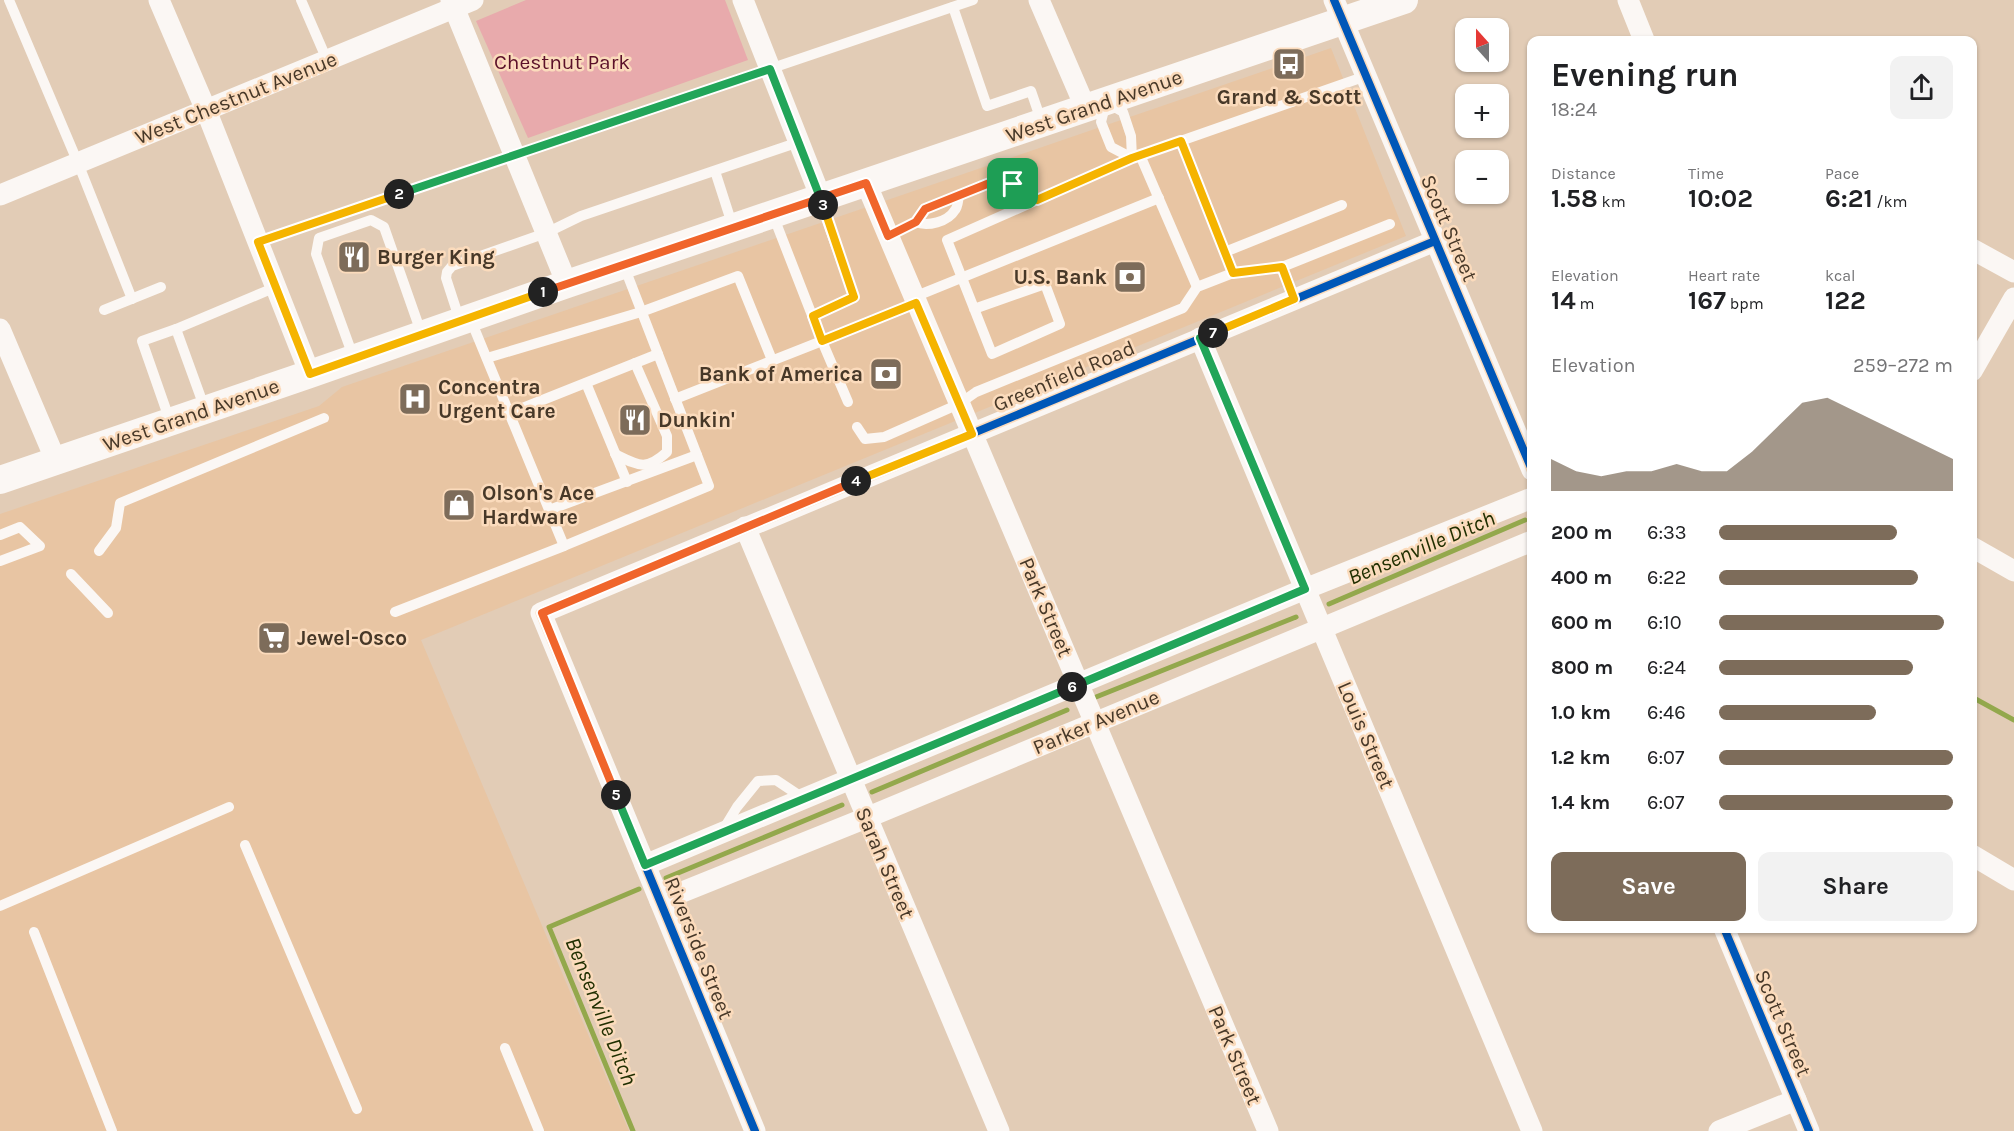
<!DOCTYPE html>
<meta charset="utf-8">
<style>
:root{--surface:#fff;--page:#f2f2f2;--text:#202124;--muted:#757577;--accent:#7d6c5a}
body{margin:0;font-family:Karla,sans-serif;background:var(--page);color:var(--text);height:100vh;display:flex;flex-direction:column;font-size:22px;white-space:nowrap}
*{box-sizing:border-box;margin:0}
p{font-size:20px;color:var(--muted)}
.icon{flex:none;width:33px;height:33px;fill:none;stroke:currentColor;stroke-width:2;stroke-linecap:round;stroke-linejoin:round}
.map{position:relative;flex:1;overflow:hidden}
.drawer{position:absolute;left:1527px;top:36px;width:450px;height:897px;display:flex;flex-direction:column;background:var(--surface);border-radius:12px;box-shadow:0 2px 4px #0004}
.drawer>*{flex:none}
.needle{width:39px;rotate:339deg}
.tools{position:absolute;left:1455px;top:18px;display:grid;gap:12px}
.tools a{display:grid;place-items:center;width:54px;height:54px;border-radius:12px;background:var(--surface);box-shadow:0 2px 4px #0004;font-size:30px}
.pin{position:absolute;display:grid;place-items:center;width:51px;height:51px;color:#fff;margin:-26px;border-radius:12px;box-shadow:0 3px 9px #0006}
.km{position:absolute;width:30px;height:30px;margin:-15px;border-radius:50%;background:#222;color:#fff;font-size:16px;line-height:30px;text-align:center}
.round{display:grid;place-items:center;flex:none;width:63px;height:63px;border-radius:12px;background:var(--page)}
.overview{display:flex;align-items:center;justify-content:space-between;height:102px;padding:0 24px}
h1{font-size:33px;font-weight:700;line-height:45px}
.figures{display:grid;grid-template-columns:repeat(3,1fr);gap:9px;height:102px;padding:6px 24px}
.figures div{display:grid;align-content:center}
.figures b{font-size:26px;font-weight:700}
.figures small{font-size:16px;font-weight:400}
.figures p{font-size:16px}
.chart{height:168px;padding:12px 24px}
.chart p{display:flex;justify-content:space-between}
.chart svg{width:100%;height:108px;margin-top:6px;fill:var(--accent);opacity:.7}
.button{display:flex;gap:12px;margin-top:auto;padding:12px 24px}
.button a{flex:1;height:69px;border-radius:12px;background:var(--accent);color:#fff;font-size:24px;font-weight:700;line-height:69px;text-align:center}
.button a+a{background:var(--page);color:var(--text)}
ul{padding:0 24px;list-style:none;font-size:20px}
li{display:grid;grid-template-columns:96px 72px 1fr;align-items:center;height:45px}
li i{height:15px;border-radius:8px;background:var(--accent)}
.map>svg:first-child{display:block}
.built{fill:#e8c5a3}
.park{fill:#e8aaac}
.lines{fill:none;stroke-linecap:round;stroke-linejoin:round}
.stream{stroke:#93a84c;stroke-width:5}
.lane{stroke:#fbf7f4;stroke-width:10}
.street{stroke:#fbf7f4;stroke-width:21}
.secondary{stroke:#fbf7f4;stroke-width:28}
.cycleway-casing{stroke:#fbdbbc;stroke-width:11}
.cycleway{stroke:#0057b8;stroke-width:8}
.split-1-casing{stroke:#fff;stroke-width:12}
.split-2-casing{stroke:#fff;stroke-width:12}
.split-3-casing{stroke:#fff;stroke-width:12}
.split-4-casing{stroke:#fff;stroke-width:12}
.split-5-casing{stroke:#fff;stroke-width:12}
.split-6-casing{stroke:#fff;stroke-width:12}
.split-7-casing{stroke:#fff;stroke-width:12}
.split-8-casing{stroke:#fff;stroke-width:12}
.split-1{stroke:#f0652b;stroke-width:8}
.split-2{stroke:#f5b400;stroke-width:8}
.split-3{stroke:#22a559;stroke-width:8}
.split-4{stroke:#f5b400;stroke-width:8}
.split-5{stroke:#f0652b;stroke-width:8}
.split-6{stroke:#22a559;stroke-width:8}
.split-7{stroke:#22a559;stroke-width:8}
.split-8{stroke:#f5b400;stroke-width:8}
.labels{text-anchor:middle;stroke-width:5;stroke-linejoin:round;paint-order:stroke}
.park-label{font-size:21px;fill:#5b1029;stroke:#fbdbbc}
.poi-label{font-size:21px;font-weight:bold;fill:#473828;stroke:#fbdbbc;text-anchor:start}
.street-label{font-size:21px;fill:#473828;stroke:#fbdbbc}
.water-label{font-size:22px;font-style:italic;fill:#202f00;stroke:#fbdbbc}
</style>
<div class="map">
<svg width="2014" height="1131" viewBox="0 0 2014 1131">
<rect width="100%" height="100%" fill="#e2ccb6"/>
<polygon class="built" points="1331,48 1406,236 421,640 629,1131 0,1131 0,514 319,406 342,387"/>
<polygon class="park" points="526,0 725,0 748,60 528,138 476,21"/>
<g class="lines">
<g class="stream">
<polyline points="1329,604 1525,520"/>
<polyline points="1096,697 1296,617"/>
<polyline points="1972,697 2014,720"/>
<polyline points="872,792 1067,710"/>
<polyline points="666,878 842,805"/>
<polyline points="633,1131 549,927 639,889"/>
</g>
<g class="lane">
<polyline points="9,0 78,163 132,299"/>
<polyline points="301,0 327,60"/>
<polyline points="953,7 987,106 1031,91 1042,123"/>
<polygon points="1106,102 1123,112 1131,136 1132,158 1111,147 1101,122"/>
<polyline points="1140,155 1197,287"/>
<polyline points="715,171 733,227"/>
<path d="M916 222C927 227 948 222 955 210 958 207 958 200 959 196"/>
<polyline points="888,236 916,222 925,209 992,182 1013,184 1037,200"/>
<polyline points="258,242 973,0"/>
<polyline points="1225,252 1342,205"/>
<polyline points="1282,267 1294,299"/>
<polyline points="1233,273 1282,267 1390,224"/>
<polyline points="914,297 1159,198"/>
<path d="M974 309 1045 284 1060 324 992 354C977 316 962 278 947 240L1132 158 1366 76"/>
<polyline points="104,310 161,287"/>
<polyline points="813,316 854,297 826,218 821,198"/>
<polyline points="460,321 446,278 447,272 452,266 546,233 581,216 799,142"/>
<polyline points="176,329 276,287"/>
<polyline points="353,356 316,254 319,238 371,220 384,227 422,335"/>
<polyline points="487,358 641,312 738,276 772,360"/>
<polyline points="586,383 627,482"/>
<polyline points="675,399 822,341 773,215"/>
<polyline points="848,402 822,341 917,303"/>
<polyline points="510,413 658,354"/>
<polyline points="170,421 142,341 176,329 205,409"/>
<polyline points="857,427 865,439 884,437 959,404 976,392 1183,308 1197,287 1233,273 1181,141"/>
<path d="M615 454C639 466 646 471 667 452V436L635 363"/>
<polyline points="549,510 697,455"/>
<polyline points="0,535 20,527 40,546 0,561"/>
<polyline points="564,546 709,486 624,266"/>
<polyline points="99,551 116,528 120,503 324,418"/>
<polyline points="71,574 108,613"/>
<polyline points="395,612 564,546 470,318"/>
<polyline points="723,830 737,807 758,781 776,780 803,798"/>
<polyline points="245,845 357,1109"/>
<polyline points="0,906 229,807"/>
<polyline points="34,932 112,1131"/>
<polyline points="505,1048 539,1131"/>
</g>
<g class="street">
<polyline points="159,0 206,110 310,374"/>
<polyline points="451,0 567,284"/>
<polyline points="743,0 821,198"/>
<polyline points="1039,0 1086,109"/>
<polyline points="1334,0 1532,470"/>
<polyline points="1628,0 1644,40"/>
<polyline points="866,183 1268,1131"/>
<polyline points="0,195 473,0"/>
<polyline points="1972,249 2014,272"/>
<polyline points="0,329 56,461"/>
<polyline points="1200,338 1532,1131"/>
<polyline points="1972,371 2014,298"/>
<polyline points="745,527 999,1131"/>
<polyline points="1972,547 2014,571"/>
<polyline points="1972,855 2014,880"/>
<polyline points="645,865 1305,589 1532,498"/>
<polyline points="660,901 866,818 1532,541"/>
<polyline points="1724,928 1809,1131"/>
<polyline points="755,1131 541,613 1435,241"/>
<polyline points="1719,1131 1796,1100"/>
</g>
<polyline class="secondary" points="0,480 310,374 567,284 1404,0"/>
<defs>
<g id="cycleway">
<polyline points="1334,0 1532,470"/>
<polyline points="1724,928 1809,1131"/>
<polyline points="755,1131 541,613 1435,241"/>
</g>
</defs>
<use href="#cycleway" class="cycleway-casing"/>
<use href="#cycleway" class="cycleway"/>
</g>
<g class="lines">
<defs>
<polyline id="split-1" points="543,292 866,183 888,236 916,222 925,209 992,182 1013,184"/>
<polyline id="split-2" points="399,194 258,242 310,374 543,292"/>
<polyline id="split-3" points="399,194 770,69 823,205"/>
<polyline id="split-4" points="823,205 854,297 813,316 822,341 916,303 972,434 856,481"/>
<polyline id="split-5" points="616,795 542,613 856,481"/>
<polyline id="split-6" points="616,795 645,865 1072,687"/>
<polyline id="split-7" points="1072,687 1305,589 1200,338 1213,333"/>
<polyline id="split-8" points="1013,184 1037,200 1132,158 1181,141 1233,273 1282,267 1294,299 1213,333"/>
</defs>
<use href="#split-1" class="split-1-casing"/>
<use href="#split-2" class="split-2-casing"/>
<use href="#split-3" class="split-3-casing"/>
<use href="#split-4" class="split-4-casing"/>
<use href="#split-5" class="split-5-casing"/>
<use href="#split-6" class="split-6-casing"/>
<use href="#split-7" class="split-7-casing"/>
<use href="#split-8" class="split-8-casing"/>
<use href="#split-1" class="split-1"/>
<use href="#split-2" class="split-2"/>
<use href="#split-3" class="split-3"/>
<use href="#split-4" class="split-4"/>
<use href="#split-5" class="split-5"/>
<use href="#split-6" class="split-6"/>
<use href="#split-7" class="split-7"/>
<use href="#split-8" class="split-8"/>
</g>
<defs>
<symbol id="bus-square" viewBox="-11 -11 22 22"><rect x="-9" y="-9" width="18" height="18" rx="4" fill="#7d6c5a" stroke="#fbdbbc"/><path d="M-5-6H5V4H4V6H2V4H-2V6H-4V4H-5ZM-3.5-4V0h7V-4ZM-3.5 1.2v1.5H-2V1.2ZM2 1.2v1.5H3.5V1.2Z" fill="#fff"/></symbol>
<symbol id="restaurant-square" viewBox="-11 -11 22 22"><rect x="-9" y="-9" width="18" height="18" rx="4" fill="#7d6c5a" stroke="#fbdbbc"/><path d="M-5-6h1v4h1v-4h1v4h1v-4h1v5L-1.5 .5V6h-2V.5L-5-1ZM5-6V6H3V1.5H1.5Q1.5-4 5-6Z" fill="#fff"/></symbol>
<symbol id="bank-square" viewBox="-11 -11 22 22"><rect x="-9" y="-9" width="18" height="18" rx="4" fill="#7d6c5a" stroke="#fbdbbc"/><path d="M-6-4H6V4H-6ZM0-2.3a2.3 2.3 0 1 0 0 4.6a2.3 2.3 0 1 0 0-4.6Z" fill="#fff"/></symbol>
<symbol id="hospital-square" viewBox="-11 -11 22 22"><rect x="-9" y="-9" width="18" height="18" rx="4" fill="#7d6c5a" stroke="#fbdbbc"/><path d="M-5-5h3v3.5h4V-5h3V5h-3V1.5h-4V5h-3Z" fill="#fff"/></symbol>
<symbol id="shop-square" viewBox="-11 -11 22 22"><rect x="-9" y="-9" width="18" height="18" rx="4" fill="#7d6c5a" stroke="#fbdbbc"/><path d="M-5-2.5h2.3a2.7 3.5 0 0 1 5.4 0H5L5.5 6h-11ZM-1.5-2.5h3a1.5 2.3 0 0 0-3 0Z" fill="#fff"/></symbol>
<symbol id="supermarket-square" viewBox="-11 -11 22 22"><rect x="-9" y="-9" width="18" height="18" rx="4" fill="#7d6c5a" stroke="#fbdbbc"/><path d="M-6-5.5h2.5l.6 2H6L4.5 2H-2.5L-4.4-4H-6ZM-1.5 3.2a1.3 1.3 0 1 0 .1 0ZM3 3.2a1.3 1.3 0 1 0 .1 0Z" fill="#fff"/></symbol>
</defs>
<g fill-rule="evenodd">
<use href="#bus-square" x="1270" y="45" width="38" height="38"/>
<use href="#restaurant-square" x="335" y="238" width="38" height="38"/>
<use href="#bank-square" x="1111" y="258" width="38" height="38"/>
<use href="#bank-square" x="867" y="355" width="38" height="38"/>
<use href="#hospital-square" x="396" y="380" width="38" height="38"/>
<use href="#restaurant-square" x="616" y="401" width="38" height="38"/>
<use href="#shop-square" x="440" y="486" width="38" height="38"/>
<use href="#supermarket-square" x="255" y="619" width="38" height="38"/>
</g>
<g class="labels">
<g class="park-label">
<text x="562" y="69">Chestnut Park</text>
</g>
<g class="poi-label">
<text x="1289" y="104" text-anchor="middle">Grand &amp; Scott</text>
<text x="377" y="264">Burger King</text>
<text x="1107" y="284" text-anchor="end">U.S. Bank</text>
<text x="863" y="381" text-anchor="end">Bank of America</text>
<text x="438" y="394">Concentra<tspan x="438" dy="24">Urgent Care</tspan></text>
<text x="658" y="427">Dunkin'</text>
<text x="482" y="500">Olson's Ace<tspan x="482" dy="24">Hardware</tspan></text>
<text x="297" y="645">Jewel-Osco</text>
</g>
<g class="street-label">
<text transform="translate(236 98) rotate(-22)" y="7">West Chestnut Avenue</text>
<text transform="translate(1094 106) rotate(-19)" y="7">West Grand Avenue</text>
<text transform="translate(1449 228) rotate(67)" y="7">Scott Street</text>
<text transform="translate(1064 376) rotate(-23)" y="7">Greenfield Road</text>
<text transform="translate(191 415) rotate(-19)" y="7">West Grand Avenue</text>
<text transform="translate(1046 607) rotate(67)" y="7">Park Street</text>
<text transform="translate(1096 722) rotate(-23)" y="7">Parker Avenue</text>
<text transform="translate(1366 735) rotate(67)" y="7">Louis Street</text>
<text transform="translate(885 863) rotate(67)" y="7">Sarah Street</text>
<text transform="translate(699 948) rotate(68)" y="7">Riverside Street</text>
<text transform="translate(1783 1023) rotate(67)" y="7">Scott Street</text>
<text transform="translate(1235 1055) rotate(67)" y="7">Park Street</text>
</g>
<g class="water-label">
<text transform="translate(1421 547) rotate(-23)" y="8">Bensenville Ditch</text>
<text transform="translate(602 1011) rotate(68)" y="8">Bensenville Ditch</text>
</g>
</g>
</svg>
<div class="tools">
<a><svg class="needle" viewBox="-14 -14 28 28"><path d="M0-13l5 13h-10z" fill="#e53935"/><path d="M0 13l5-13h-10z" fill="#757577"/></svg></a>
<a>+</a>
<a>−</a>
</div>
<div class="pin" style="left:1013px;top:184px;background:#1e9e55"><svg class="icon" aria-label="arrive" viewBox="0 0 24 24"><path d="M6 21V4h12l-3 4 3 4H6"/></svg></div>
<b class="km" style="left:543px;top:292px">1</b>
<b class="km" style="left:399px;top:194px">2</b>
<b class="km" style="left:823px;top:205px">3</b>
<b class="km" style="left:856px;top:481px">4</b>
<b class="km" style="left:616px;top:795px">5</b>
<b class="km" style="left:1072px;top:687px">6</b>
<b class="km" style="left:1213px;top:333px">7</b>
<section class="drawer">
<div class="overview"><div><h1>Evening run</h1><p>18:24</p></div><a class="round"><svg class="icon" aria-label="share" viewBox="0 0 24 24"><path d="M12 15V3M7 8l5-5 5 5M5 13v7h14v-7"/></svg></a></div>
<div class="figures">
<div><p>Distance</p><b>1.58<small> km</small></b></div>
<div><p>Time</p><b>10:02</b></div>
<div><p>Pace</p><b>6:21<small> /km</small></b></div>
</div>
<div class="figures">
<div><p>Elevation</p><b>14<small> m</small></b></div>
<div><p>Heart rate</p><b>167<small> bpm</small></b></div>
<div><p>kcal</p><b>122</b></div>
</div>
<div class="chart"><p><span>Elevation</span>259–272 m</p>
<svg viewBox="0 0 160 44" preserveAspectRatio="none"><path d="M0 44V31L10 36L20 38L30 36L40 36L50 33L60 36L70 36L80 28L90 18L100 8L110 6L120 11L130 16L140 21L150 26L160 31V44z"/></svg>
</div>
<ul>
<li><b>200 m</b>6:33<i style="width:76%"></i></li>
<li><b>400 m</b>6:22<i style="width:85%"></i></li>
<li><b>600 m</b>6:10<i style="width:96%"></i></li>
<li><b>800 m</b>6:24<i style="width:83%"></i></li>
<li><b>1.0 km</b>6:46<i style="width:67%"></i></li>
<li><b>1.2 km</b>6:07<i style="width:100%"></i></li>
<li><b>1.4 km</b>6:07<i style="width:100%"></i></li>
</ul>
<div class="button"><a>Save</a><a>Share</a></div>
</section>
</div>
